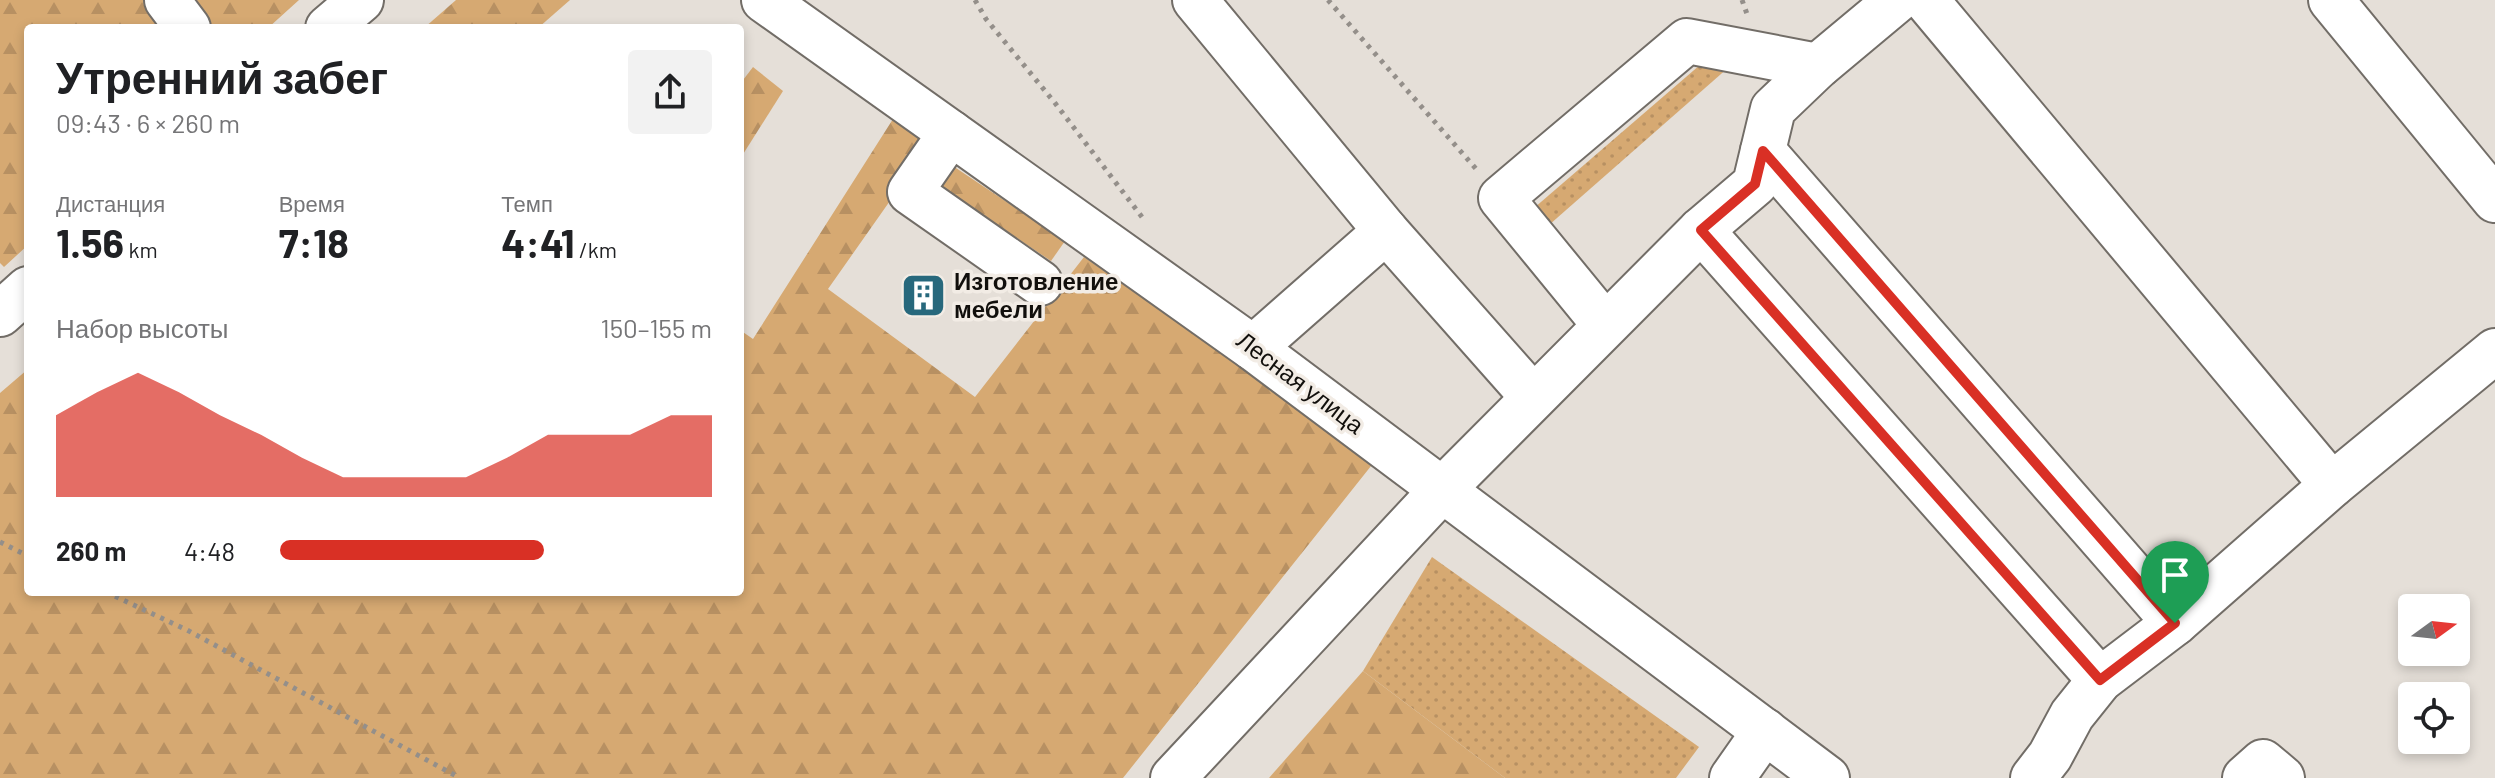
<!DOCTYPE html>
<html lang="ru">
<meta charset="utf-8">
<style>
:root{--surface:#fff;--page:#f2f2f2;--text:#202124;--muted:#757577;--accent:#d93025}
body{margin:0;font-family:Barlow,sans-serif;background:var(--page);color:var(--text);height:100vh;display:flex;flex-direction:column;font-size:30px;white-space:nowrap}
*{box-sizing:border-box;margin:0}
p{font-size:26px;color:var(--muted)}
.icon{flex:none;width:44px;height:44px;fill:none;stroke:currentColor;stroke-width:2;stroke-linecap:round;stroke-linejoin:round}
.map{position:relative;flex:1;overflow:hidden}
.sheet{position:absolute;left:24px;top:24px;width:720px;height:572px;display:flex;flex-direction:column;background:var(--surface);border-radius:8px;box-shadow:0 4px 12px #0003}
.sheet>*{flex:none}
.needle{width:52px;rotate:75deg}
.fabs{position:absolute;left:2398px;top:594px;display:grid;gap:16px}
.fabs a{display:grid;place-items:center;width:72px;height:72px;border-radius:8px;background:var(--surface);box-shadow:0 4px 12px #0003;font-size:40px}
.pin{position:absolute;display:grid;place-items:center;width:68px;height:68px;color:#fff;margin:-82px -34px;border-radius:50% 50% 50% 0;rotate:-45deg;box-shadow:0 0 8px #0007}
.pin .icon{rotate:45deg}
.round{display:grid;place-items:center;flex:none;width:84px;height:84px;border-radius:8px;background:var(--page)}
.head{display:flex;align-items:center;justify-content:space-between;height:136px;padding:0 32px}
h1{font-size:44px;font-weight:700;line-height:60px}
.stats{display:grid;grid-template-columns:repeat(3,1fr);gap:12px;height:136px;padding:8px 32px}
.stats div{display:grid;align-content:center}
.stats b{font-size:40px;font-weight:700}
.stats small{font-size:22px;font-weight:400}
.stats p{font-size:22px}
.chart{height:224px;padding:16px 32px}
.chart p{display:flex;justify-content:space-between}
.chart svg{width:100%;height:144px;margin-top:8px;fill:var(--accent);opacity:.7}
ul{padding:0 32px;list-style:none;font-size:26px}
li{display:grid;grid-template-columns:128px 96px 1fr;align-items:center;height:60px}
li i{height:20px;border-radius:10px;background:var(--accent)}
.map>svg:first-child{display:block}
.grass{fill:url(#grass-dots)}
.forest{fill:url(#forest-firs)}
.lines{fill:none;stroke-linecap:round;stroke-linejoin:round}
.minor-casing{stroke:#726d67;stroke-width:48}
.path{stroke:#948f8a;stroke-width:5;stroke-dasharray:4 6;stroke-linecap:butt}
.minor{stroke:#fff;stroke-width:44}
.route-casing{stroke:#fff;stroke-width:16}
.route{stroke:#d93025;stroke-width:10}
.labels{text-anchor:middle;stroke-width:7;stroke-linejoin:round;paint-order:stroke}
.poi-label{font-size:24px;font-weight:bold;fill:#110f0c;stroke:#f2ece5;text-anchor:start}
.street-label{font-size:24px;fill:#110f0c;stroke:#f2ece5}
</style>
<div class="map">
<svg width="2495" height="778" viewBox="0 0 2495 778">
<defs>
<pattern id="grass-dots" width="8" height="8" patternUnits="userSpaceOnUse" patternTransform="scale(2)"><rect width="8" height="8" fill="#d6a972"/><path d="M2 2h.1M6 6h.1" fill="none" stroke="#b79062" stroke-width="1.8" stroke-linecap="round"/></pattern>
<pattern id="forest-firs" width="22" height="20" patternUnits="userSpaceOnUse" patternTransform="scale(2)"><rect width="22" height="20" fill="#d6a972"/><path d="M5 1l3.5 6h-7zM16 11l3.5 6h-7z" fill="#b79062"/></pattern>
</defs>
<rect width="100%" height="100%" fill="#e5dfd8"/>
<g class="grass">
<polygon points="1715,52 1729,67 1549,225 1534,208"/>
<polygon points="1432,557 1699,747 1676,778 1505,778 1363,671"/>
</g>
<g class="forest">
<polygon points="0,0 299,0 268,28 28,28 28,245 4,267 0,263"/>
<polygon points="456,0 570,0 538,28 424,28"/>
<polygon points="753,67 783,91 740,159 740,84"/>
<polygon points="893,119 930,144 828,289 975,397 1084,257 1375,461 1123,778 0,778 0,393 28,369 28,592 740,592 740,330 753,339"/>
<polygon points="950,164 1065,241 1051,261 935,183"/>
<polygon points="1363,671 1505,778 1269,778"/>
</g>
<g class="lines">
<defs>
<g id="minor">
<polyline points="167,0 188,28"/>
<polyline points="764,0 1253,348 1827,778"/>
<polyline points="1195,0 1386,231 1533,397"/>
<polyline points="1926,0 2332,485"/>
<polyline points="2331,0 2495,200"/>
<polyline points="328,28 361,0"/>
<polyline points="951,133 910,192 1040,283"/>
<polyline points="1763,151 2175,623"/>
<polyline points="1701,230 2100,680"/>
<polyline points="0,314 28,289"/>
<polyline points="1605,325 1501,198 1687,41 1818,66"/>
<polyline points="1253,348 1386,231"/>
<polyline points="1173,778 1442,490 1701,230 1755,184 1773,109 1818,66 1897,0"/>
<polyline points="1732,778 1765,731"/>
<polyline points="2033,778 2050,756 2072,715 2100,680 2175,623 2332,485 2495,351"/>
<polyline points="2245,778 2263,762 2282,778"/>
</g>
</defs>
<use href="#minor" class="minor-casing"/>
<g class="path">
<polyline points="975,0 986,19 1055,103 1142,217"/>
<polyline points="1328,0 1477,170"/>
<polyline points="1742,0 1747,14"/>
<polyline points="0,542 28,556"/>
<polyline points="106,592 187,630 460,778"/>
</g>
<use href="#minor" class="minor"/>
</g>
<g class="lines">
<defs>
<polygon id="route" points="1763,151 2175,623 2100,680 1701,230 1755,184"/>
</defs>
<use href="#route" class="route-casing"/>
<use href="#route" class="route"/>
</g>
<defs>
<symbol id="building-square" viewBox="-11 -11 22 22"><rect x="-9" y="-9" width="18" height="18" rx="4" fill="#27687c" stroke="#f2ece5"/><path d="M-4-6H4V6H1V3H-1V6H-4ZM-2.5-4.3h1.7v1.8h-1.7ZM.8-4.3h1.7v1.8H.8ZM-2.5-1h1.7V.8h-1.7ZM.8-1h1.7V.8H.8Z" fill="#fff"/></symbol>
</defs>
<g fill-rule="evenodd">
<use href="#building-square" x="898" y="270" width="51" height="51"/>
</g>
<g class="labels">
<g class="poi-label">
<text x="954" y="290">Изготовление<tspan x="954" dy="28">мебели</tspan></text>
</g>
<g class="street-label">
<text transform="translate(1300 383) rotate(37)" y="8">Лесная улица</text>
</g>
</g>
</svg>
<div class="fabs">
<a><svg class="needle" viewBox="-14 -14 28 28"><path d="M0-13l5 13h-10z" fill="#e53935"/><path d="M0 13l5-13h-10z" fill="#757577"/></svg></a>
<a><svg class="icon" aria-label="locate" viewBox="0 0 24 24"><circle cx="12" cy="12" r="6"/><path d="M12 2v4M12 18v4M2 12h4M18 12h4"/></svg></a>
</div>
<div class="pin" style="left:2175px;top:623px;background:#1e9e55"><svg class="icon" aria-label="arrive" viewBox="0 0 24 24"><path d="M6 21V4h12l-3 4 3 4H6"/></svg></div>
<section class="sheet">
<div class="head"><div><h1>Утренний забег</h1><p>09:43 · 6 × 260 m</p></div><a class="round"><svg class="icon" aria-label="share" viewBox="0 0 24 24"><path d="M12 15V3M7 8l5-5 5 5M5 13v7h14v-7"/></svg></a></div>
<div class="stats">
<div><p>Дистанция</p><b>1.56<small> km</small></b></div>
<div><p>Время</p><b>7:18</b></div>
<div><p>Темп</p><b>4:41<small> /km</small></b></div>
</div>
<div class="chart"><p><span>Набор высоты</span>150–155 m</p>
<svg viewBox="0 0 160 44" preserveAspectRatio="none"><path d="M0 44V19L10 12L20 6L30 12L40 19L50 25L60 32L70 38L80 38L90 38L100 38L110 32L120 25L130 25L140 25L150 19L160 19V44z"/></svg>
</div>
<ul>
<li><b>260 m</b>4:48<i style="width:61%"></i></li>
</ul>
</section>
</div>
